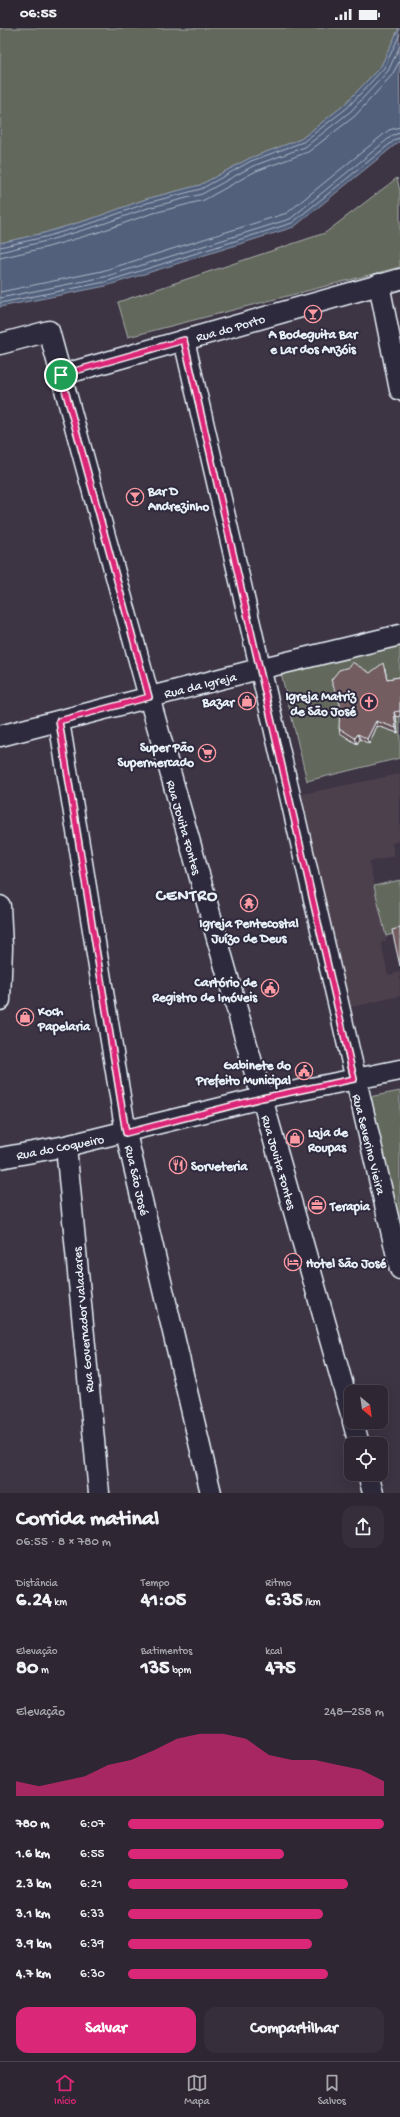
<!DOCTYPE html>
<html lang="pt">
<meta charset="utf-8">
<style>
:root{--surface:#2e2733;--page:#362f3b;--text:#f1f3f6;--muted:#a7a5ac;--line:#49444e;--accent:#db2777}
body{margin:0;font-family:"Gochi Hand",sans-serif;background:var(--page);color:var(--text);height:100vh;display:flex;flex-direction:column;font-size:15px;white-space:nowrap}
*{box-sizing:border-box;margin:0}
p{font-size:13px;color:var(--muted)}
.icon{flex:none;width:22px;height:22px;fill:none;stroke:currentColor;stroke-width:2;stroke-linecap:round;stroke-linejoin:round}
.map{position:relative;height:1465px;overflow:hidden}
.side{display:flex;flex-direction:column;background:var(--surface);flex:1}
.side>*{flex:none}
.needle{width:26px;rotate:151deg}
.buttons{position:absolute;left:344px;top:1357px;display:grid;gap:8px}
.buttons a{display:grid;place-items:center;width:44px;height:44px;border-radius:8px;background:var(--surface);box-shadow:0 4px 16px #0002,0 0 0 1px var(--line);font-size:20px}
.pin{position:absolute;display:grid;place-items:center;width:34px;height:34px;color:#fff;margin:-17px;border:2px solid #fff;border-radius:50%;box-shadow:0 1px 4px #0007}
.round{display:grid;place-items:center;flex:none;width:42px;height:42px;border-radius:12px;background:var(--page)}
.head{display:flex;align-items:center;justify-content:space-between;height:68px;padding:0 16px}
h1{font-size:22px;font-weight:800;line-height:30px}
.stats{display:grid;grid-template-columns:repeat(3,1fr);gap:6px;height:68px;padding:4px 16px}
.stats div{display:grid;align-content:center}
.stats b{font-size:20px;font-weight:800}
.stats small{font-size:11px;font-weight:400}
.stats p{font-size:11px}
.chart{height:112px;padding:8px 16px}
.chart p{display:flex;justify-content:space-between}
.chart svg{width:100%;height:72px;margin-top:4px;fill:var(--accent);opacity:.7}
.primary-button{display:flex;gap:8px;margin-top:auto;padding:8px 16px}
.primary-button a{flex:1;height:46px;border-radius:12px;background:var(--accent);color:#fff;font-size:16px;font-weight:800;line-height:46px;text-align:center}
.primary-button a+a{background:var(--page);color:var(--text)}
ul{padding:0 16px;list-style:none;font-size:13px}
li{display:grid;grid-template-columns:64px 48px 1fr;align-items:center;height:30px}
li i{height:10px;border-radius:5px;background:var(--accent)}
.status{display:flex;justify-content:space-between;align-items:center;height:28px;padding:0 20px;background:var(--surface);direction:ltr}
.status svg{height:11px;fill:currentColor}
.tabs{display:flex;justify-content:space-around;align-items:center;height:56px;border-top:1px solid var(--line);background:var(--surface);font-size:11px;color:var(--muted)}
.tabs a{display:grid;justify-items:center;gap:2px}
.tabs .current{color:var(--accent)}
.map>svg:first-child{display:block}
.built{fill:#4d404d}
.green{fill:#63685b;stroke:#a6acaa}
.water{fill:#52607b;stroke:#8e9aad}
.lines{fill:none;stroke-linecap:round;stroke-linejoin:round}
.shore{stroke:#acb7c6;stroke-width:1}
.street-casing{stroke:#e8f1f8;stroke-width:23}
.street{stroke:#2f2a3d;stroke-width:20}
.wall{fill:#635053;stroke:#e8f1f8}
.shaded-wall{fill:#504144;stroke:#e8f1f8}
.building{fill:#735d61;stroke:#e8f1f8}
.route-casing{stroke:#fff;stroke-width:8}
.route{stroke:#db2777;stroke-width:5}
.labels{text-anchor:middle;stroke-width:4;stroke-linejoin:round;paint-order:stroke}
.street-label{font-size:13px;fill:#e8f1f8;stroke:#2f2a3d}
.poi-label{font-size:13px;font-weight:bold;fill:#e8f1f8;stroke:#2f2a3d;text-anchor:start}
.district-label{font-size:17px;font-weight:bold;letter-spacing:1px;fill:#e8f1f8;stroke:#2f2a3d}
</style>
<div class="status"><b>06:55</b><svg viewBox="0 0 49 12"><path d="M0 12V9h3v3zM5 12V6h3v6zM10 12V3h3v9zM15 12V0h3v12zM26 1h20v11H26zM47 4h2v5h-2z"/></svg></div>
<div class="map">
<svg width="400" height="1465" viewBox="0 0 400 1465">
<rect width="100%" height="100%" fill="#3d3444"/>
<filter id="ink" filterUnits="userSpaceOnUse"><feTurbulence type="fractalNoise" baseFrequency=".025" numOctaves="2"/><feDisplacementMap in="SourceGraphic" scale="8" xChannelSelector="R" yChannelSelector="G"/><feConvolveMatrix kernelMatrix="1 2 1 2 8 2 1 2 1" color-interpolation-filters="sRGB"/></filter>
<g filter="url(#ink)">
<polygon class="built" points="400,746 400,813 392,815 394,828 369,834 386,908 386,913 381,914 388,947 400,944 400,968 348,980 302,766"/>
<g class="green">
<polygon points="0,0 399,0 381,38 344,77 301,111 250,130 200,157 146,171 94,190 44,205 0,215"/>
<polygon points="397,150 400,163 400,239 128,309 118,274 325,205"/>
<polygon points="400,616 400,730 307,753 281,645"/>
<polygon points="400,852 400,904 386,908 374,858"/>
<polygon points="400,1063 400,1201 369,1069"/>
</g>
<polygon class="water" points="399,0 400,113 294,199 106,258 0,279 0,215 44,205 94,190 146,171 200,157 250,130 301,111 344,77 381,38"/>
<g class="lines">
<g class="shore">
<polyline points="0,219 45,209 95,194 147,175 201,161 251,133 303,114 347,80 384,40 400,6"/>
<polyline points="0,224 46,213 97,198 148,180 202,166 253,138 305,119 351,83 388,43 400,18"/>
<polyline points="0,230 48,219 99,204 150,186 204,172 256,143 308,124 355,88 392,47 400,32"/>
<polyline points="0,264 102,243 287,185 389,102 400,99"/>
<polyline points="0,270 104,249 290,191 393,107 400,105"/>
<polyline points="0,275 105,254 292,195 396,111 400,110"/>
</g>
<defs>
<g id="street">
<polyline points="379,256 400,362"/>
<polyline points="184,312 400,1241"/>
<polyline points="0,316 49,303 149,669 351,1386"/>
<polyline points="61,347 400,251"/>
<polyline points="59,693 126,1105 211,1465"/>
<polyline points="0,708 259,641 400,607"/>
<polyline points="0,878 2,919 0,972"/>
<polyline points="66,1118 99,1465"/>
<polyline points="0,1130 66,1118 262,1070 400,1042"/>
<polyline points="353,1394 359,1416"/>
<polyline points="368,1446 373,1465"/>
</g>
</defs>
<use href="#street" class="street-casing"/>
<use href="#street" class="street"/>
</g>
<polygon class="wall" points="385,641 387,651 400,649 400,688 396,689 398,705 377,698 369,716 360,711 357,716 340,705 339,700 370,645"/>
<g class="shaded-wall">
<polygon points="394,684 396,689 398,705 396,700"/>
<polygon points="376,693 377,698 369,716 367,711"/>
<polygon points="358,706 360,711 357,716 355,710"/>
</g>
<g class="building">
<polygon points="352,634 370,645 383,635 387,651 400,649 400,683 394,684 396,700 376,693 367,711 358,706 355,710 339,700 340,676 331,652 339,642 349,639"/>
<polygon points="400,900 400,938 392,902"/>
</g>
</g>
<g class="lines" filter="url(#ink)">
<defs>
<polygon id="route" points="184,312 354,1051 262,1070 126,1105 59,693 149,669 61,347"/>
</defs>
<use href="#route" class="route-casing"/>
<use href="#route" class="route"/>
</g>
<defs>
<symbol id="bar-ring" viewBox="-11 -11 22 22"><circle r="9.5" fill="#2f2a3d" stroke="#ff9aa2" stroke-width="1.5"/><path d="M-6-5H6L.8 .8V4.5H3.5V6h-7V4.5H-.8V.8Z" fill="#ff9aa2"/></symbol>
<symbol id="shop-ring" viewBox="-11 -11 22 22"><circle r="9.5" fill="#2f2a3d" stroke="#ff9aa2" stroke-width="1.5"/><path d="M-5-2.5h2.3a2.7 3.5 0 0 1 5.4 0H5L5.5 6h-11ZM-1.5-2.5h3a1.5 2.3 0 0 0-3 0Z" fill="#ff9aa2"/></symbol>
<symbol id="church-ring" viewBox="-11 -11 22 22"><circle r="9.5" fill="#2f2a3d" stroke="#ff9aa2" stroke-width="1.5"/><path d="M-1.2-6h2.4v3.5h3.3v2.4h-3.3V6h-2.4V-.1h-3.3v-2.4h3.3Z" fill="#ff9aa2"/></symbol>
<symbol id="supermarket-ring" viewBox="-11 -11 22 22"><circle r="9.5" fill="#2f2a3d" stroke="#ff9aa2" stroke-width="1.5"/><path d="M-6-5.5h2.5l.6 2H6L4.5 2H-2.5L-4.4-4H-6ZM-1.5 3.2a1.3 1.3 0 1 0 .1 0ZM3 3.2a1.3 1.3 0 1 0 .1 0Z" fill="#ff9aa2"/></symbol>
<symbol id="temple-ring" viewBox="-11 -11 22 22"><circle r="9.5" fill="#2f2a3d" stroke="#ff9aa2" stroke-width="1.5"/><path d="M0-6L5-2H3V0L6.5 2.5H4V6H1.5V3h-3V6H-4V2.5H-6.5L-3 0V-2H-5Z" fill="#ff9aa2"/></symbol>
<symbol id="civic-ring" viewBox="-11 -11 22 22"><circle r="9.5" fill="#2f2a3d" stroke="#ff9aa2" stroke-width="1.5"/><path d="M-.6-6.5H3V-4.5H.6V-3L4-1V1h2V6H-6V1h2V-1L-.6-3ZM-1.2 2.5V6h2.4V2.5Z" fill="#ff9aa2"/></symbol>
<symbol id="restaurant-ring" viewBox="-11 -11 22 22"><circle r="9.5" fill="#2f2a3d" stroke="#ff9aa2" stroke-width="1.5"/><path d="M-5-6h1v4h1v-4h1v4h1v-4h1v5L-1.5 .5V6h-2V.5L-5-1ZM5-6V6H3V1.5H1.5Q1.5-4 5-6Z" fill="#ff9aa2"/></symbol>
<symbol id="office-ring" viewBox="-11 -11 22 22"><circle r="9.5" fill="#2f2a3d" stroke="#ff9aa2" stroke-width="1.5"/><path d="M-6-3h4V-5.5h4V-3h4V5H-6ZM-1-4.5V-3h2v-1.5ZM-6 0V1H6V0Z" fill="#ff9aa2"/></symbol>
<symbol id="hotel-ring" viewBox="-11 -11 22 22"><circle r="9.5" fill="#2f2a3d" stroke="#ff9aa2" stroke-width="1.5"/><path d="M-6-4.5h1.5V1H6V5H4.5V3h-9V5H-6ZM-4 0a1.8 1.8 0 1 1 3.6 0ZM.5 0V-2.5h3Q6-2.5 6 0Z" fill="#ff9aa2"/></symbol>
</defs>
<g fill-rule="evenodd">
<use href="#bar-ring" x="303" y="276" width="20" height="20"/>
<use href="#bar-ring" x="125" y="459" width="20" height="20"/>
<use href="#shop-ring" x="237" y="663" width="20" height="20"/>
<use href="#church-ring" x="359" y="664" width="20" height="20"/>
<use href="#supermarket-ring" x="197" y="715" width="20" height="20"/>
<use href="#temple-ring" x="239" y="865" width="20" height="20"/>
<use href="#civic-ring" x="260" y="950" width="20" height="20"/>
<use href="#shop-ring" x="15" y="979" width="20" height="20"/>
<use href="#civic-ring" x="294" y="1033" width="20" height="20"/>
<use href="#shop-ring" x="285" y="1100" width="20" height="20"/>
<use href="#restaurant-ring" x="168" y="1127" width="20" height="20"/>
<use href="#office-ring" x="307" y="1167" width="20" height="20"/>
<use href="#hotel-ring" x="283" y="1224" width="20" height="20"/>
</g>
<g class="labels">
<g class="street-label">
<text transform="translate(230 299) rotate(-16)" y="5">Rua do Porto</text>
<text transform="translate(200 656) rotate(-14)" y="5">Rua da Igreja</text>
<text transform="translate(185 799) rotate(74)" y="5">Rua Jovita Fontes</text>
<text transform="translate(370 1116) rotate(76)" y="5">Rua Severino Vieira</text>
<text transform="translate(60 1118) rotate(-11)" y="5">Rua do Coqueiro</text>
<text transform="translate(280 1134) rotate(74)" y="5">Rua Jovita Fontes</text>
<text transform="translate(138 1152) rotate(77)" y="5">Rua São José</text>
<text transform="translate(82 1292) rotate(-95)" y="5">Rua Governador Valadares</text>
</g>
<g class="poi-label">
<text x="313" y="310" text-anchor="middle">A Bodeguita Bar<tspan x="313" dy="15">e Lar dos Anzóis</tspan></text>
<text x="148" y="467">Bar D<tspan x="148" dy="15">Andrezinho</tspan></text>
<text x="356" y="672" text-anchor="end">Igreja Matriz<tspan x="356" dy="15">de São José</tspan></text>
<text x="234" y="678" text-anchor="end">Bazar</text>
<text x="194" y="723" text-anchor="end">Super Pão<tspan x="194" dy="15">Supermercado</tspan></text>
<text x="249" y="899" text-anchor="middle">Igreja Pentecostal<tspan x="249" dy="15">Juízo de Deus</tspan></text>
<text x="257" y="958" text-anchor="end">Cartório de<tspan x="257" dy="15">Registro de Imóveis</tspan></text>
<text x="38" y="987">Koch<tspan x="38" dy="15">Papelaria</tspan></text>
<text x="291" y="1041" text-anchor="end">Gabinete do<tspan x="291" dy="15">Prefeito Municipal</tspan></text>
<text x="308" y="1108">Loja de<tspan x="308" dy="15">Roupas</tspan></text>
<text x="191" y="1142">Sorveteria</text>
<text x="330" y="1182">Terapia</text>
<text x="306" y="1239">Hotel São José</text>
</g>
<g class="district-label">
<text x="187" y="872">CENTRO</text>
</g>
</g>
</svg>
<div class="buttons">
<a><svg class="needle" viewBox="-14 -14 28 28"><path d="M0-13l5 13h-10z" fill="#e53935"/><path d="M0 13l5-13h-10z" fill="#a7a5ac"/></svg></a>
<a><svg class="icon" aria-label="locate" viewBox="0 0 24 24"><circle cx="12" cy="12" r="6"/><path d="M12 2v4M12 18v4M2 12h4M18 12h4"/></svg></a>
</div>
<div class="pin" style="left:61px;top:347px;background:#1e9e55"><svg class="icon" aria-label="arrive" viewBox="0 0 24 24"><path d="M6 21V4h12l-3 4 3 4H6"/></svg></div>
</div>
<section class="side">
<div class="head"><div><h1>Corrida matinal</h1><p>06:55 · 8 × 780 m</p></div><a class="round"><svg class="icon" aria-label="share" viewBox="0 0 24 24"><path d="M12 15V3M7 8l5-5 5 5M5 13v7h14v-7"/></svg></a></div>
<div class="stats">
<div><p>Distância</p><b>6.24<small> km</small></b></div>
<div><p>Tempo</p><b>41:05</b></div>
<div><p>Ritmo</p><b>6:35<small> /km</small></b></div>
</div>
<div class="stats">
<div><p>Elevação</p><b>80<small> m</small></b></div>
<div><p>Batimentos</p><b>135<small> bpm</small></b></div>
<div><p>kcal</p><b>475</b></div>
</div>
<div class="chart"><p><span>Elevação</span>248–258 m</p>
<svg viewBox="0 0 160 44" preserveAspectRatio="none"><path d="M0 44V35L10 38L20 35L30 32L40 25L50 22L60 16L70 9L80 6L90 6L100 9L110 19L120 22L130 22L140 25L150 28L160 35V44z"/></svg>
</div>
<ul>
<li><b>780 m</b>6:07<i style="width:100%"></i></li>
<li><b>1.6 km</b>6:55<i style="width:61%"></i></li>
<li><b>2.3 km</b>6:21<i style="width:86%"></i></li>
<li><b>3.1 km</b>6:33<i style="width:76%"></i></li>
<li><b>3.9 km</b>6:39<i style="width:72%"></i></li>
<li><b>4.7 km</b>6:30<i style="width:78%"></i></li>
</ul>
<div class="primary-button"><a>Salvar</a><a>Compartilhar</a></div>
</section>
<nav class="tabs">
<a class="current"><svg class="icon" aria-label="home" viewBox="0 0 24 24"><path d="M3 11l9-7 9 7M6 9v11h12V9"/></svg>Início</a>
<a><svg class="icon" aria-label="map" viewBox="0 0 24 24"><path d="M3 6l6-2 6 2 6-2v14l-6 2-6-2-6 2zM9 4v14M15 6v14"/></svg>Mapa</a>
<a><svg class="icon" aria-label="saved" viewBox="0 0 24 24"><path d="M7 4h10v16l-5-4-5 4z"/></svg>Salvos</a>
</nav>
